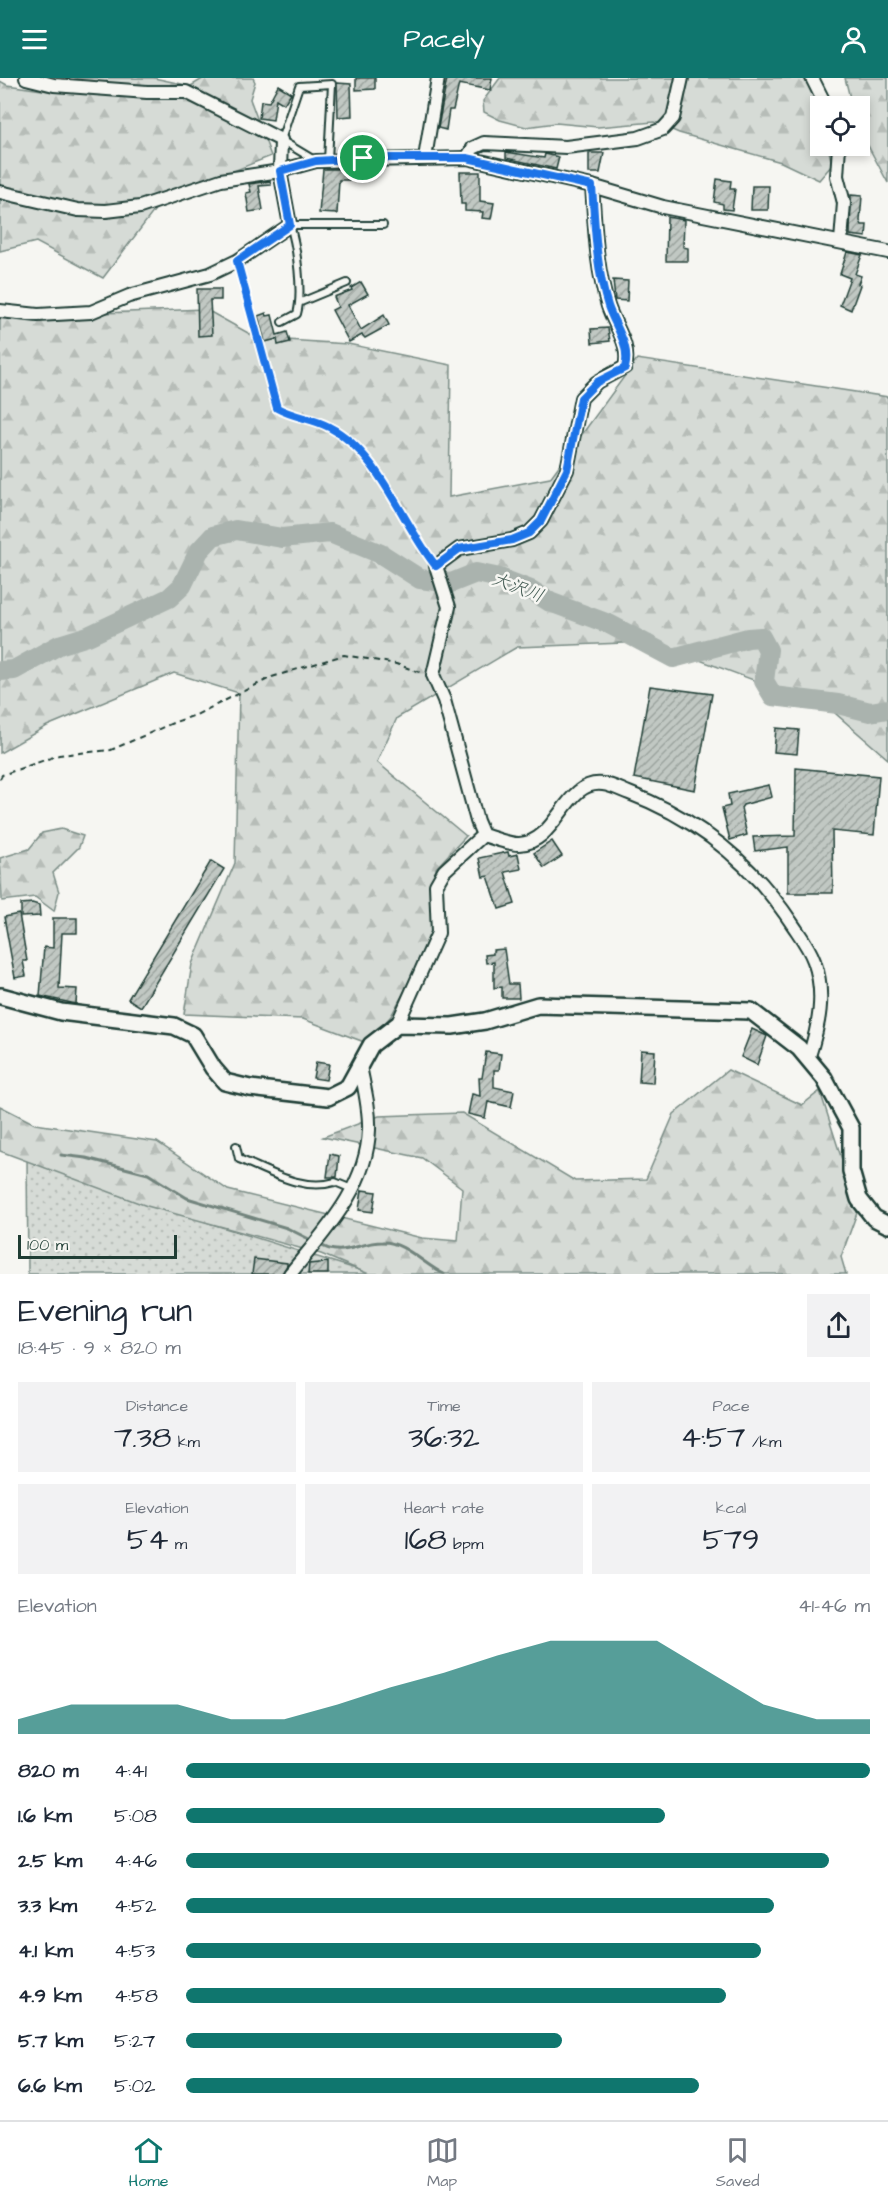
<!DOCTYPE html>
<meta charset="utf-8">
<style>
:root{--surface:#fff;--page:#f2f2f3;--text:#1f2937;--muted:#747a83;--line:#e0e1e3;--accent:#0f766e}
body{margin:0;font-family:"Architects Daughter","Klee One",sans-serif;background:var(--page);color:var(--text);height:100vh;display:flex;flex-direction:column;font-size:22px;white-space:nowrap}
*{box-sizing:border-box;margin:0}
p{font-size:20px;color:var(--muted)}
.icon{flex:none;width:33px;height:33px;fill:none;stroke:currentColor;stroke-width:2;stroke-linecap:round;stroke-linejoin:round}
.map{position:relative;height:1196px;overflow:hidden}
.side{display:flex;flex-direction:column;background:var(--surface);flex:1}
.side>*{flex:none}
.fabs{position:absolute;left:810px;top:18px;display:grid;gap:12px}
.fabs a{display:grid;place-items:center;width:60px;height:60px;border-radius:0px;background:var(--surface);box-shadow:0 3px 9px #0003;font-size:30px}
.scale{position:absolute;left:18px;bottom:15px;width:159px;box-sizing:border-box;padding-left:6px;border:3px solid #1f3d34;border-top:0;font-size:16px;line-height:21px;white-space:nowrap;color:#1f3d34;-webkit-text-stroke:4px #f6f6f2;paint-order:stroke}
.pin{position:absolute;display:grid;place-items:center;width:51px;height:51px;color:#fff;margin:-26px;border:3px solid #fff;border-radius:50%;box-shadow:0 2px 6px #0007}
.round{display:grid;place-items:center;flex:none;width:63px;height:63px;border-radius:0px;background:var(--page)}
.headline{display:flex;align-items:center;justify-content:space-between;height:102px;padding:0 18px}
h1{font-size:33px;font-weight:600;line-height:45px}
.figures{display:grid;grid-template-columns:repeat(3,1fr);gap:9px;height:102px;padding:6px 18px}
.figures div{display:grid;align-content:center;border-radius:0px;background:var(--page);text-align:center}
.figures b{font-size:30px;font-weight:600}
.figures small{font-size:16px;font-weight:400}
.figures p{font-size:16px}
.chart{height:168px;padding:12px 18px}
.chart p{display:flex;justify-content:space-between}
.chart svg{width:100%;height:108px;margin-top:6px;fill:var(--accent);opacity:.7}
ul{padding:0 18px;list-style:none;font-size:20px}
li{display:grid;grid-template-columns:96px 72px 1fr;align-items:center;height:45px}
li i{height:15px;border-radius:8px;background:var(--accent)}
header{display:flex;justify-content:space-between;align-items:center;height:78px;padding:0 18px;background:var(--accent);color:#fff;font-size:27px;font-weight:600}
.tabs{display:flex;justify-content:space-around;align-items:center;height:84px;border-top:2px solid var(--line);background:var(--surface);font-size:16px;color:var(--muted)}
.tabs a{display:grid;justify-items:center;gap:3px}
.tabs .active{color:var(--accent)}
.map>svg:first-child{display:block}
.grass{fill:url(#grass-dots);stroke:#7a8c85;stroke-width:1.5}
.forest{fill:url(#forest-firs);stroke:#7a8c85;stroke-width:1.5}
.lines{fill:none;stroke-linecap:round;stroke-linejoin:round}
.stream{stroke:#72847d;stroke-width:3}
.river{stroke:#aab3ae;stroke-width:20}
.building{fill:url(#building-hatch);stroke:#1f3d34;stroke-width:1.5}
.service-casing{stroke:#1f3d34;stroke-width:10}
.minor-casing{stroke:#1f3d34;stroke-width:16}
.tertiary-casing{stroke:#1f3d34;stroke-width:20}
.path{stroke:#1f3d34;stroke-width:2;stroke-dasharray:6 4.5;stroke-linecap:butt}
.service{stroke:#f6f6f2;stroke-width:6}
.minor{stroke:#f6f6f2;stroke-width:12}
.tertiary{stroke:#f6f6f2;stroke-width:15}
.route-casing{stroke:#fff;stroke-width:12}
.route{stroke:#1a73e8;stroke-width:8}
.labels{text-anchor:middle;stroke-width:5;stroke-linejoin:round;paint-order:stroke}
.water-label{font-size:18px;font-style:italic;fill:#425a52;stroke:#f6f6f2}
</style>
<header><svg class="icon" aria-label="menu" viewBox="0 0 24 24"><path d="M4 6h16M4 12h16M4 18h16"/></svg>Pacely<svg class="icon" aria-label="person" viewBox="0 0 24 24"><circle cx="12" cy="8" r="4"/><path d="M4 21q1-7 8-7t8 7"/></svg></header>
<div class="map">
<svg width="888" height="1196" viewBox="0 0 888 1196">
<defs>
<pattern id="grass-dots" width="8" height="8" patternUnits="userSpaceOnUse" patternTransform="scale(1.5)"><rect width="8" height="8" fill="#d6dbd6"/><path d="M2 2h.1M6 6h.1" fill="none" stroke="#b7bdb8" stroke-width="1.8" stroke-linecap="round"/></pattern>
<pattern id="forest-firs" width="22" height="20" patternUnits="userSpaceOnUse" patternTransform="scale(1.5)"><rect width="22" height="20" fill="#d6dbd6"/><path d="M5 1l3.5 6h-7zM16 11l3.5 6h-7z" fill="#b7bdb8"/></pattern>
<pattern id="building-hatch" width="6" height="6" patternUnits="userSpaceOnUse" patternTransform="scale(1.5)"><rect width="6" height="6" fill="#c1c8c3"/><path d="M-1 1l2-2M0 6l6-6M5 7l2-2" fill="none" stroke="#9ca49f"/></pattern>
</defs>
<rect width="100%" height="100%" fill="#f6f6f2"/>
<filter id="ink" filterUnits="userSpaceOnUse"><feTurbulence type="fractalNoise" baseFrequency=".0167" numOctaves="2"/><feDisplacementMap in="SourceGraphic" scale="12" xChannelSelector="R" yChannelSelector="G"/><feConvolveMatrix kernelMatrix="1 2 1 2 8 2 1 2 1" color-interpolation-filters="sRGB"/></filter>
<g filter="url(#ink)">
<polygon class="grass" points="27,1079 212,1146 372,1196 28,1196"/>
<g class="forest">
<polygon points="77,0 154,0 191,8 204,0 253,0 255,4 250,21 271,78 163,121 103,200 36,164 0,173 0,3 7,7 49,13"/>
<path d="M500 0H805C819 22 820 42 820 68H828L832 87 819 102 781 84 679 55 654 44 598 49 556 45 526 49 500 42 484 34 483 23Z"/>
<polygon points="845,0 888,0 888,105 860,53 860,28 852,28"/>
<polygon points="205,231 257,260 348,266 451,287 449,419 550,400 637,281 888,319 888,681 829,630 651,564 517,569 397,640 377,684 466,758 436,790 438,851 391,938 367,965 303,941 184,936 192,886 235,785 239,615 174,595 47,648 0,675 0,239"/>
<polygon points="61,751 83,758 79,769 53,795 59,814 54,833 35,819 2,823 0,780 29,771 42,755"/>
<polygon points="728,992 802,1027 820,1013 858,1132 841,1179 846,1196 369,1196 321,1176 147,1128 0,1073 0,1028 35,1046 157,1064 228,1112 422,1160 458,1163 462,1110 422,1080 323,1059 379,1038 462,1035 575,1103 646,1101 674,1036"/>
</g>
<g class="lines">
<g class="stream">
<polyline points="61,1077 86,1080 148,1096 187,1120 287,1150 313,1163"/>
<path d="M319 1166C341 1181 359 1164 382 1164 403 1163 425 1187 444 1196"/>
</g>
<polyline class="river" points="0,593 14,592 59,567 88,558 169,520 182,508 199,473 213,458 236,452 282,460 330,455 381,476 420,501 451,505 476,495 500,500 531,512 550,524 609,546 673,580 748,560 761,559 768,572 764,603 773,618 838,626 870,634 888,631"/>
</g>
<g class="building">
<polygon points="356,0 375,0 375,11 356,12"/>
<polygon points="447,0 492,0 490,12 459,6 453,32 449,32 446,52 438,50"/>
<polygon points="337,5 351,6 352,38 338,39"/>
<polygon points="278,7 291,15 284,26 276,21 273,42 259,40 261,23 269,24"/>
<polygon points="506,74 544,80 545,76 559,79 556,91 506,80"/>
<polygon points="589,75 604,75 600,95 589,95"/>
<polygon points="323,91 351,91 350,102 339,102 337,136 319,135"/>
<polygon points="460,94 480,94 480,123 494,125 491,141 482,140 483,134 465,133 465,126 461,126"/>
<polygon points="717,101 731,103 730,111 735,111 732,132 723,131 723,126 714,124"/>
<polygon points="270,103 271,107 259,108 263,132 249,134 246,115 251,114 249,106"/>
<polygon points="752,108 769,108 768,132 751,132"/>
<polygon points="851,117 862,118 860,143 862,147 867,147 866,159 850,157"/>
<polygon points="667,139 684,142 683,169 688,170 688,183 666,183"/>
<polygon points="847,174 862,177 855,196 861,198 858,206 860,207 851,232 840,227 850,200 840,196"/>
<polygon points="613,202 628,203 627,223 615,222"/>
<polygon points="361,204 368,216 348,227 361,252 384,237 389,247 365,260 362,257 349,264 332,232 338,229 334,219 352,212 351,210"/>
<polygon points="197,211 221,211 221,222 210,222 212,257 198,258"/>
<polygon points="266,235 267,238 272,237 277,257 287,254 290,264 278,267 277,261 265,264 258,238"/>
<polygon points="608,250 610,263 592,265 591,251"/>
<polygon points="650,608 712,616 695,712 634,700"/>
<polygon points="776,650 799,652 797,676 774,674"/>
<polygon points="796,690 879,698 874,757 832,753 833,815 788,815 788,769 755,773 753,759 795,758"/>
<polygon points="769,707 772,719 743,727 741,730 747,757 730,762 722,730 730,728 728,716"/>
<polygon points="552,763 562,778 544,790 534,775"/>
<polygon points="508,774 509,778 518,776 521,791 505,794 515,826 499,831 488,798 483,799 479,780"/>
<polygon points="211,783 224,791 141,929 128,921"/>
<polygon points="32,825 39,827 40,838 21,839 21,826"/>
<polygon points="19,836 27,883 23,883 26,898 15,900 4,839"/>
<polygon points="53,840 77,840 77,855 62,855 59,910 77,911 76,926 40,918 44,869 53,870"/>
<polygon points="504,871 509,906 518,906 519,920 502,920 502,909 494,910 494,884 486,885 485,877 493,876 493,872"/>
<polygon points="752,951 767,958 757,987 741,979"/>
<polygon points="641,972 655,973 653,1005 639,1004"/>
<polygon points="486,974 501,976 499,992 494,992 494,1009 514,1013 511,1029 488,1024 485,1040 468,1036 472,1016 480,1018 479,1000 482,1000"/>
<polygon points="316,984 329,986 326,1002 313,1000"/>
<polygon points="330,1076 339,1078 337,1099 327,1099"/>
<polygon points="362,1112 376,1114 373,1134 359,1132"/>
<polygon points="254,1181 287,1185 287,1187 282,1196 252,1196"/>
<polygon points="328,1184 328,1196 308,1196 309,1186"/>
</g>
<g class="lines">
<defs>
<g id="service">
<polyline points="316,83 281,62 299,8 332,6 328,82"/>
<polyline points="301,224 347,205"/>
<path d="M282 244 297 236C303 215 297 169 290 147H383"/>
<path d="M236 1068 239 1081C269 1093 302 1114 335 1104L352 1111"/>
</g>
<g id="minor">
<polyline points="812,0 826,28"/>
<polyline points="839,68 837,98 844,125 841,163"/>
<polyline points="425,80 438,0"/>
<polyline points="467,80 473,70 484,65 566,69 638,60 663,51 673,40 682,0"/>
<path d="M592 108C595 149 596 190 608 228 615 249 631 267 625 289L597 304 581 320 567 392 541 443 529 455 512 462 459 471 436 488 449 529 433 597 444 622 477 743 483 757C494 760 507 766 519 766 558 765 564 701 603 706 612 707 621 712 629 715 698 741 753 786 793 847 801 859 809 869 814 883 826 916 819 948 808 981"/>
<polyline points="0,114 78,132 106,133 140,129 221,102 280,93 316,83 467,80 592,108 663,129 888,174"/>
<polyline points="0,233 38,237 91,234 129,218 210,196 237,183 290,147 280,93 281,62 186,14 147,14 54,7 26,0"/>
<polyline points="397,947 438,855 436,807 444,793 483,757"/>
<path d="M290 1196C324 1154 367 1110 369 1052 370 1031 364 1009 360 988"/>
</g>
<polyline id="tertiary" points="1,918 61,934 174,948 193,957 213,990 225,1004 250,1010 328,1019 348,1009 371,967 397,947 452,948 485,943 538,927 751,933 799,970 824,1000 851,1050 851,1093 859,1121 874,1140 888,1147"/>
</defs>
<use href="#service" class="service-casing"/>
<use href="#minor" class="minor-casing"/>
<use href="#tertiary" class="tertiary-casing"/>
<g class="path">
<path d="M240 194 277 330C295 341 312 340 329 348 368 367 406 441 429 478"/>
<polyline points="0,701 2,697 59,677 111,672 175,644 196,637 272,599 344,577 396,586 422,595"/>
</g>
<use href="#service" class="service"/>
<use href="#minor" class="minor"/>
<use href="#tertiary" class="tertiary"/>
</g>
</g>
<g class="lines" filter="url(#ink)">
<defs>
<path id="route" d="M363 80H467L592 108C595 149 596 190 608 228 615 249 631 267 625 290L597 304 581 320 567 392 541 443 529 455 512 462 459 471 436 488C402 446 379 374 329 349 313 340 295 340 277 330L237 183 290 147 280 93 316 83Z"/>
</defs>
<use href="#route" class="route-casing"/>
<use href="#route" class="route"/>
</g>
<g class="labels">
<g class="water-label">
<text transform="translate(518 509) rotate(21)" y="6">大沢川</text>
</g>
</g>
</svg>
<div class="fabs">
<a><svg class="icon" aria-label="locate" viewBox="0 0 24 24"><circle cx="12" cy="12" r="6"/><path d="M12 2v4M12 18v4M2 12h4M18 12h4"/></svg></a>
</div>
<div class="scale">100 m</div>
<div class="pin" style="left:363px;top:80px;background:#1e9e55"><svg class="icon" aria-label="arrive" viewBox="0 0 24 24"><path d="M6 21V4h12l-3 4 3 4H6"/></svg></div>
</div>
<section class="side">
<div class="headline"><div><h1>Evening run</h1><p>18:45 · 9 × 820 m</p></div><a class="round"><svg class="icon" aria-label="share" viewBox="0 0 24 24"><path d="M12 15V3M7 8l5-5 5 5M5 13v7h14v-7"/></svg></a></div>
<div class="figures">
<div><p>Distance</p><b>7.38<small> km</small></b></div>
<div><p>Time</p><b>36:32</b></div>
<div><p>Pace</p><b>4:57<small> /km</small></b></div>
</div>
<div class="figures">
<div><p>Elevation</p><b>54<small> m</small></b></div>
<div><p>Heart rate</p><b>168<small> bpm</small></b></div>
<div><p>kcal</p><b>579</b></div>
</div>
<div class="chart"><p><span>Elevation</span>41–46 m</p>
<svg viewBox="0 0 160 44" preserveAspectRatio="none"><path d="M0 44V38L10 32L20 32L30 32L40 38L50 38L60 32L70 25L80 19L90 12L100 6L110 6L120 6L130 19L140 32L150 38L160 38V44z"/></svg>
</div>
<ul>
<li><b>820 m</b>4:41<i style="width:100%"></i></li>
<li><b>1.6 km</b>5:08<i style="width:70%"></i></li>
<li><b>2.5 km</b>4:46<i style="width:94%"></i></li>
<li><b>3.3 km</b>4:52<i style="width:86%"></i></li>
<li><b>4.1 km</b>4:53<i style="width:84%"></i></li>
<li><b>4.9 km</b>4:58<i style="width:79%"></i></li>
<li><b>5.7 km</b>5:27<i style="width:55%"></i></li>
<li><b>6.6 km</b>5:02<i style="width:75%"></i></li>
</ul>
</section>
<nav class="tabs">
<a class="active"><svg class="icon" aria-label="home" viewBox="0 0 24 24"><path d="M3 11l9-7 9 7M6 9v11h12V9"/></svg>Home</a>
<a><svg class="icon" aria-label="map" viewBox="0 0 24 24"><path d="M3 6l6-2 6 2 6-2v14l-6 2-6-2-6 2zM9 4v14M15 6v14"/></svg>Map</a>
<a><svg class="icon" aria-label="saved" viewBox="0 0 24 24"><path d="M7 4h10v16l-5-4-5 4z"/></svg>Saved</a>
</nav>
